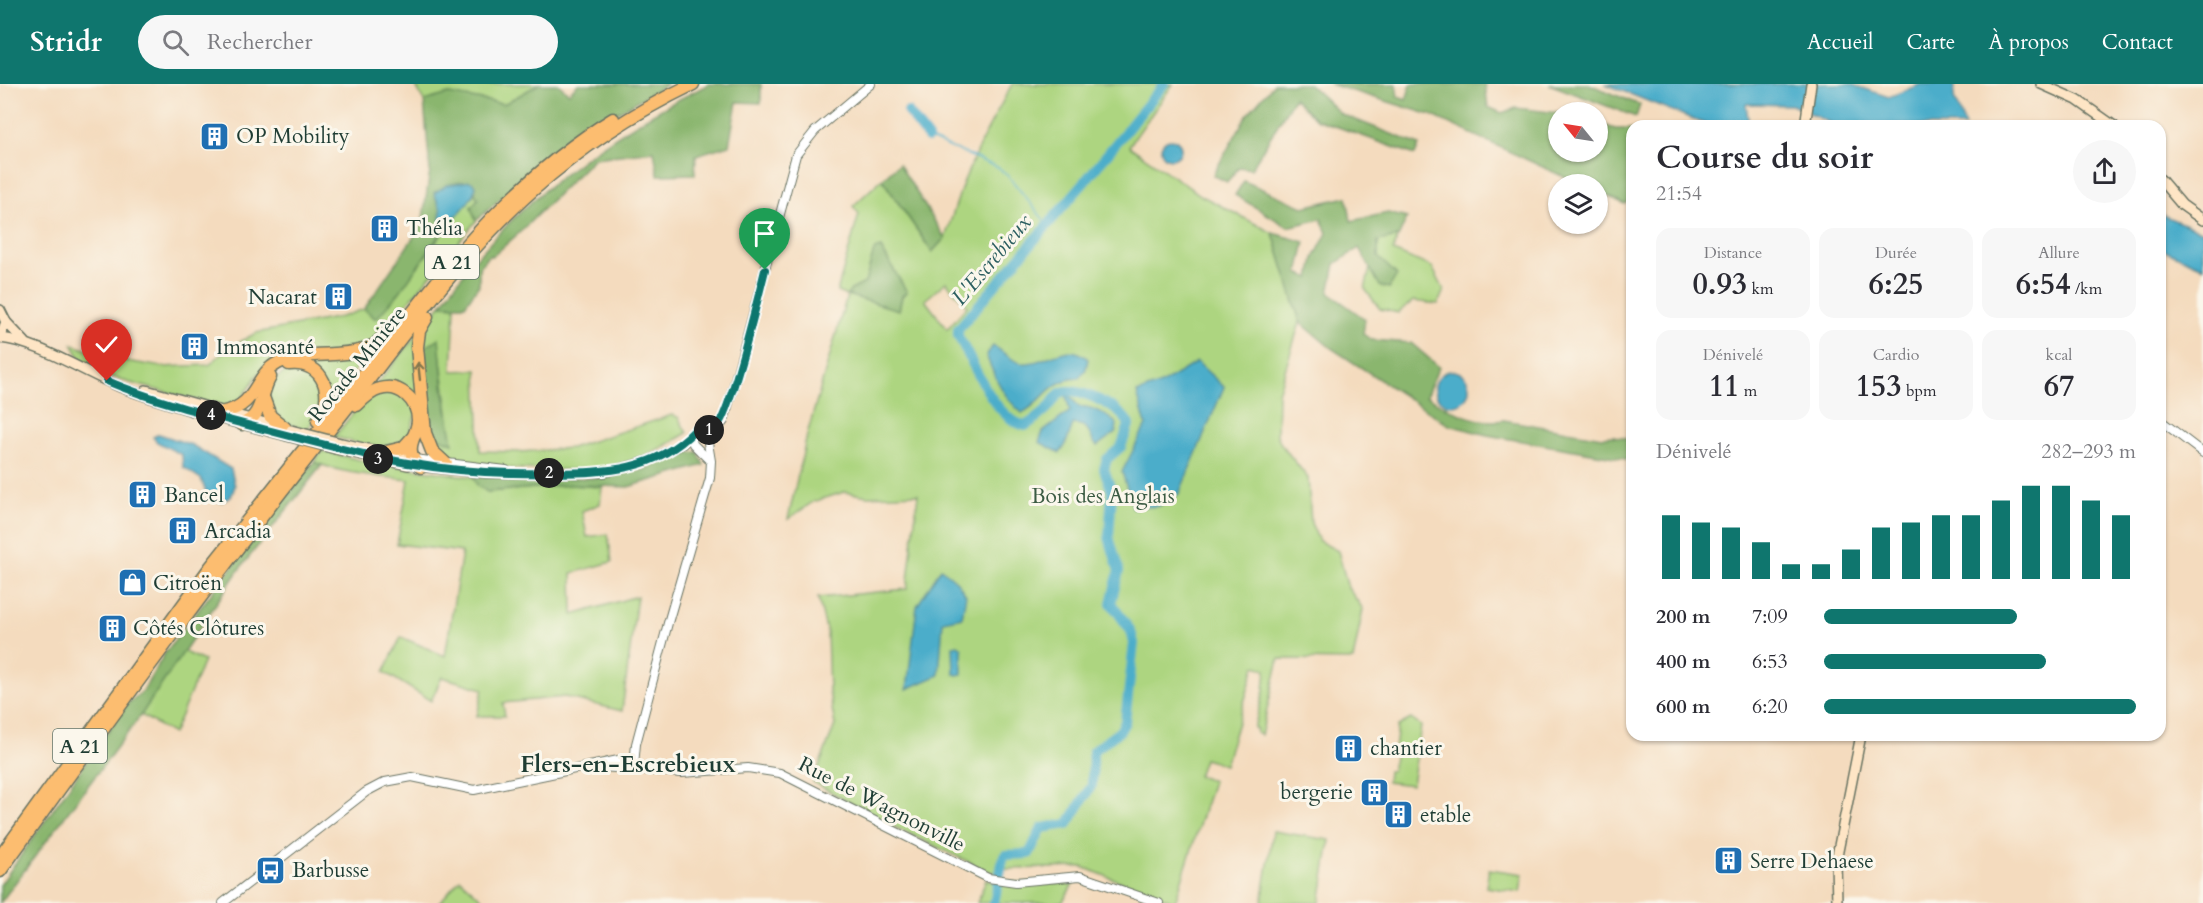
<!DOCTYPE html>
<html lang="fr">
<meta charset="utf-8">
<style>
:root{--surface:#fff;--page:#f7f7f7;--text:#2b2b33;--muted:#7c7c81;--accent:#0f766e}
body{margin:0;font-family:Cardo,serif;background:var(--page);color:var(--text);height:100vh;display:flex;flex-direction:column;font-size:22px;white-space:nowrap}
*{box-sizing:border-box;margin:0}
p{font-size:20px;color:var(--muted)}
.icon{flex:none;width:33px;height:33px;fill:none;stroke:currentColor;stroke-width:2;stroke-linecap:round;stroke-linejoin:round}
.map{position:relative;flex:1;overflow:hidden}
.panel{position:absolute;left:1626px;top:36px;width:540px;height:621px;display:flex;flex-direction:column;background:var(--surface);border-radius:18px;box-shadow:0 2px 4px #0004}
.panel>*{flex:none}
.needle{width:39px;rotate:300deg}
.buttons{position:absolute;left:1548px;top:18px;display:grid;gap:12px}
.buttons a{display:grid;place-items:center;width:60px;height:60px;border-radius:50%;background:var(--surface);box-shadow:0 2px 4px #0004;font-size:30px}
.pin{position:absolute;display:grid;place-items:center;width:51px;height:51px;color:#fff;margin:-62px -26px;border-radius:50% 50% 50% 0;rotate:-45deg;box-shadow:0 0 6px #0007}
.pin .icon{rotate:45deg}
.km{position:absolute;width:30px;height:30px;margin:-15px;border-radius:50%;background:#222;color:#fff;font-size:16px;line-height:30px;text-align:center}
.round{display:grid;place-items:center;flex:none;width:63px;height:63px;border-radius:32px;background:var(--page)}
.summary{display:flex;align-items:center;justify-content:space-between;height:102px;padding:0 30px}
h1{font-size:33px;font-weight:800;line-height:45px}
.metrics{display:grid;grid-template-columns:repeat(3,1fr);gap:9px;height:102px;padding:6px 30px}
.metrics div{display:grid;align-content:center;border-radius:15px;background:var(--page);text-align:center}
.metrics b{font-size:30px;font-weight:800}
.metrics small{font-size:16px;font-weight:400}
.metrics p{font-size:16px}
.chart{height:168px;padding:12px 30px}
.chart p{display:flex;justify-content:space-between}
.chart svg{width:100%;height:108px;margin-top:6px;stroke:var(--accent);stroke-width:6}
ul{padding:0 30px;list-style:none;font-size:20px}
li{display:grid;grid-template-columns:96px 72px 1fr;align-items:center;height:45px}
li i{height:15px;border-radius:8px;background:var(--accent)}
header{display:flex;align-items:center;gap:36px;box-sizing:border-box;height:84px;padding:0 30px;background:var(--accent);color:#fff}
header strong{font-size:28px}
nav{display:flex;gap:33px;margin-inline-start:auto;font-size:21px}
.search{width:420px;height:54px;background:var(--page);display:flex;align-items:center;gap:15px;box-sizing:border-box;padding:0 21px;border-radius:33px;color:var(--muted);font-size:22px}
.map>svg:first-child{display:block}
.green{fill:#add580;stroke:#66895a;stroke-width:1.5;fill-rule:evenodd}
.forest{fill:#8ab66e;stroke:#547a51;stroke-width:1.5}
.water{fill:#4badca;stroke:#35757f;stroke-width:1.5}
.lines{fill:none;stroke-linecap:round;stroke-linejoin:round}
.stream{stroke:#4badca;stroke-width:1.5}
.river{stroke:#4badca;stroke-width:10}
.tertiary-casing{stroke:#6a7464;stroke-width:10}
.secondary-casing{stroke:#6a7464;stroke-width:12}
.motorway-casing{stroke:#6a7464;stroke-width:15}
.tertiary{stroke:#fff;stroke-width:8}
.secondary{stroke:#fee5c5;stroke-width:9}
.motorway{stroke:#fcbd6f;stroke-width:12}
.secondary-bridge-casing{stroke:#6a7464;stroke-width:12;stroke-linecap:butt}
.secondary-bridge{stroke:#fee5c5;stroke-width:9}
.oneway{stroke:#82774f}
.route-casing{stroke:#fff;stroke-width:12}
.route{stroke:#0f766e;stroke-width:8}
.labels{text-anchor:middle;stroke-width:6;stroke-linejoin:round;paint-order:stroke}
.shield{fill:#fbf7ec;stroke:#61756b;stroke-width:1.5}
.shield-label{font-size:20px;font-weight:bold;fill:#1f3d34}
.poi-label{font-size:21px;fill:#1f3d34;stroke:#fbf7ec;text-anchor:start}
.street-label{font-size:21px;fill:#1f3d34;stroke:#fbf7ec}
.park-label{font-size:21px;fill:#3b5b43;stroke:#fbf7ec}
.water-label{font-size:22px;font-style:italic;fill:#2c5f61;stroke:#fbf7ec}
.quarter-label{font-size:24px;font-weight:bold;fill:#1f3d34;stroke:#fbf7ec}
</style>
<header>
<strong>Stridr</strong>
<div class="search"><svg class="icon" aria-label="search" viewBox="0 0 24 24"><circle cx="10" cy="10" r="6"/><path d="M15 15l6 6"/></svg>Rechercher</div>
<nav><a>Accueil</a><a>Carte</a><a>À propos</a><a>Contact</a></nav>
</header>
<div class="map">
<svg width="2203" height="819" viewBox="0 0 2203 819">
<rect width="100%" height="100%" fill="#fbf7ec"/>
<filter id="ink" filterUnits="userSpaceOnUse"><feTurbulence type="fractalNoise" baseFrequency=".0167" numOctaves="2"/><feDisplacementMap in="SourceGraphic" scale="12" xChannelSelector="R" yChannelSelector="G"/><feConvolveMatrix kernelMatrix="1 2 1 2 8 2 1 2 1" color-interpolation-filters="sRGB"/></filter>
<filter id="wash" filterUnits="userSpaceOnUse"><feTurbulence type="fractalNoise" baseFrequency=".008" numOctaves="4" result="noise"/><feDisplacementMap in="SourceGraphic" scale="24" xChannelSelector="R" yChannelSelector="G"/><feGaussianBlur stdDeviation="1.35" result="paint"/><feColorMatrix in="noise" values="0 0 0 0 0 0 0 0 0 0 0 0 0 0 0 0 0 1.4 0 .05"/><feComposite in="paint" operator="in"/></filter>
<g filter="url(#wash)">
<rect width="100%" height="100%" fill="#f4dbbe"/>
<g class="green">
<polygon points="415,0 539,0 504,20 449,10 424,17"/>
<path d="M1012 0H1173L1129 62 1202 112 1273 149 1300 238 1278 309 1277 351 1281 360 1308 394 1311 439 1319 457 1338 467 1348 504 1363 525 1353 576 1279 575 1261 651 1256 649 1257 645 1254 644 1264 607 1266 585 1255 582 1225 681 1204 675 1198 692 1213 697 1175 818 1082 783 1008 785 999 786V789L990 788 890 741 813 698 835 641 829 607 827 549 818 514 907 505 918 410 868 412 844 408 813 418 788 435 808 347 847 212 837 208 859 130 853 122 882 95 932 168 945 154 963 99 981 58ZM946 198 967 222 947 245 925 216ZM865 199 902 212 899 226 851 206Z"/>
<path d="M475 109 478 115 471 123 476 137 384 247 332 316 322 320 308 345C281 340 278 337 268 312 273 297 278 287 296 286L300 276 258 290 240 317 222 323 127 298 86 284 72 260 108 274 162 283 209 281 228 264 256 249 341 233 364 225 376 234C412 195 440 149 475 109Z"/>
<polygon points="1398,153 1393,167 1432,183 1444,206 1438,220 1413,217 1398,229 1380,225 1365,205 1370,184 1380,201 1390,204 1378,173 1378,156"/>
<path d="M441 221 455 222 452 287 477 286 480 367 520 368 571 364 672 331 678 333 687 349C669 360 649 371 629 378 587 391 485 387 443 373L437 368 431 351 452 358 438 254 409 352C385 371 361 359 334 353Z"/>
<path d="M322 367 373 379 473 393 478 401 488 408 569 401 602 403 600 420 582 427 587 453 608 450 612 478 572 489 573 531 637 512 622 627 565 613 503 619 505 632H477L483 605 442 593 431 617 384 588 401 553 445 572 462 468 397 460 409 396C377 392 343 390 314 378Z"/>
<polygon points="182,567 204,577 173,650 141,631"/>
<polygon points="1411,635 1421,642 1412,701 1387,698 1388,687 1392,687 1398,642"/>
<polygon points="1273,747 1330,756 1320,819 1262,819"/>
<polygon points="1489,785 1523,790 1520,808 1486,803"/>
<polygon points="460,795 487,819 439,819"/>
<polygon points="986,796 994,798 1073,800 1062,819 977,819"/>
</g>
<g class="forest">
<path d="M539 0H558L569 9 578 0H668C594 39 537 79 476 137L471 123 478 115 475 109 476 101C463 93 446 102 434 109L441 126 440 137 443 141 449 138 399 209 376 235 364 225 422 141 430 87 424 17 449 10 504 20Z"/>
<path d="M709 0H761V19L737 18 729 61 696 71 695 90 658 91 654 67 594 74 519 149 494 171 487 173 479 184V201L465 221H441C508 122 603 52 709 0Z"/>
<polygon points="1274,0 1309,0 1341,30 1419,61 1415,71 1316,35 1294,14 1251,85 1239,83 1227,98 1213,91 1247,31"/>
<polygon points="1330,0 1396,0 1398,13 1406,16 1411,0 1485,0 1488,23 1502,29 1516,24 1558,29 1558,68 1598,68 1598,39 1615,45 1632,45 1632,114 1625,120 1598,108 1598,100 1579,100 1431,31"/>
<polygon points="1549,0 1589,0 1640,21 1636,33"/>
<polygon points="899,80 945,154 932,168 882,95"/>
<path d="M1244 97 1303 123 1347 113 1351 137 1388 129 1407 134 1398 153 1378 157V173L1397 191 1389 204 1380 202 1359 164 1335 180 1329 209 1365 235 1363 250 1372 256 1411 259 1439 283 1426 312C1450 326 1475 341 1504 336L1602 353 1613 352 1631 355 1632 353V376L1487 351 1449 341 1331 264 1300 238 1273 149 1305 158 1298 189 1310 194 1314 174 1327 149 1321 135 1288 143 1235 111Z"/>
<polygon points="881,164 907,208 902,212 899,226 847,211 851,206 865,199 874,166"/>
<polygon points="439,254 444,309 453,359 431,351 423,265"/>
<polygon points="698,368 704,381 628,403 569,401 487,408 477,401 473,393 598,394 643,386 680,369"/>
<polygon points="314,378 322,381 238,487 141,631 0,819 0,801 127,620 143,607 165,569"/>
</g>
<g class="water">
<polygon points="1605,0 1850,0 1889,13 1921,0 1954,0 1954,14 1965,42 1836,42 1792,21 1746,20 1749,42 1710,42"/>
<circle cx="1171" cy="65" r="10"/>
<path d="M470 97 476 101C474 115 456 135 443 141L440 137 441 126 434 109 447 101Z"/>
<polygon points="2160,130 2203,148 2203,183 2160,164"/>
<path d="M993 262C1002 266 1011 277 1021 279 1045 282 1067 254 1088 275L1086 285 1079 294C1048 296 1045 317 1022 329 1004 314 994 292 986 271Z"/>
<polygon points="1197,278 1224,303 1179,410 1159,422 1133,424 1122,388 1146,341 1137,309 1161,300"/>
<circle cx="1452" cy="304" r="17"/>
<path d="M1066 312H1070L1079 323C1091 321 1109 332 1117 340L1116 348 1097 362C1086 352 1095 342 1073 340L1065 362 1060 369 1039 358 1043 348 1070 327Z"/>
<polygon points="159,350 192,361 231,385 235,402 231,413 221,418 208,413 201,395 183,383 182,371 157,358 153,353"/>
<polygon points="941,484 957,498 966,511 962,533 943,537 939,591 907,605 917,522"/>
<polygon points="958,561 962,564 962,590 957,591 954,590 953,562"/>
</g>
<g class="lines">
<polyline class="stream" points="928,54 999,84 1010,94 1048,141"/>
<g class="river">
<polyline points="908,28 928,54"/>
<path d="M994 819 1003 775 1005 771 1029 770 1042 744 1068 740 1092 701 1093 667 1120 647 1125 638 1134 559 1131 547 1111 519 1119 487 1109 453 1112 408 1104 385 1107 375 1121 363 1129 341C1125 325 1074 300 1060 309 1055 313 1052 320 1048 324 1041 331 1033 337 1025 342 993 334 974 279 958 252V245L1082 101 1164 0"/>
</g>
</g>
</g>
<g filter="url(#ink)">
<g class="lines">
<defs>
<g id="tertiary">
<polyline points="2160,336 2203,369"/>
<polyline points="709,355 724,337 796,71 815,47 871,0"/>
<polyline points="414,375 506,386"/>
<polyline points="708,375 693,360 691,351 697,346 711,345 719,340"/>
<polyline points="417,383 490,390 604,389 650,376 683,360 691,352"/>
<polyline points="601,683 629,685 634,681 636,660 668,539 710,394 711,377 708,359"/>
<polyline points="629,685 682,689 748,684 780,689 988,794 1016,798 1080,792 1159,819"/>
<polyline points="223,819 366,708 385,698 412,693 474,706 628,674"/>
</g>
<g id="secondary">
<polyline points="2041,0 2077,16 2114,42"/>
<polyline points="1805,42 1811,0"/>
<polyline points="2160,95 2182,121 2203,136"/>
<polyline points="0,226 6,238 0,252"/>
<polyline points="6,238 25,258"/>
<path d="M0 254C37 257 87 290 123 304 176 324 232 337 287 352"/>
<polyline points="146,306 247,334"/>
<polyline points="251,335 280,343"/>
<polyline points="341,359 412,375"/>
<polyline points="336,365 408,381"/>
<polyline points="1837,819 1836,777 1861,651"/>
</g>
<g id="motorway">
<polyline points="427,233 419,247 417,263 425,349 432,367 446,380"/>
<path d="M289 280C324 276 336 312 318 337"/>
<polyline points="263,313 270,332 285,344"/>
<path d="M357 321C363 315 371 307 380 305 400 299 418 317 418 336 418 348 409 357 411 368 412 375 415 379 421 383"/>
<path d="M224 328C258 321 254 291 278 279 304 266 336 274 363 266L375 261 388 248"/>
<path d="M242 340C264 332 260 309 270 293"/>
<polyline points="382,369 403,364 414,352"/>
<path d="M0 773 210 484 459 170C504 118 554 71 613 35"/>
<path d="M0 787C109 636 218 486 334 340 397 261 457 173 534 105 582 62 635 28 693 0"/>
</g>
</defs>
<use href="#tertiary" class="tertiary-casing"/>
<use href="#secondary" class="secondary-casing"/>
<use href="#motorway" class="motorway-casing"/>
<use href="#tertiary" class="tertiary"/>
<use href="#secondary" class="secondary"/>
<use href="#motorway" class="motorway"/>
<defs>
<g id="secondary-bridge">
<polyline points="291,346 341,359"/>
<polyline points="287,352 336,365"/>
</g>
</defs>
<use href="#secondary-bridge" class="secondary-bridge-casing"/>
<use href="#secondary-bridge" class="secondary-bridge"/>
</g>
<defs><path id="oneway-shaft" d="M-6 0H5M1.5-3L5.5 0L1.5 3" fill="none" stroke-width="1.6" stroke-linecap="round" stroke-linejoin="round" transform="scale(1.5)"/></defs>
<use class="oneway" href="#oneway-shaft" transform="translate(419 287) rotate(-96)"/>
</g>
<g class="lines" filter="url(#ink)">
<defs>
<path id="route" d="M107 297C159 319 213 332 267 346 366 372 440 392 544 389 601 388 653 390 695 346 703 344 710 348 717 342 730 331 759 210 765 186"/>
</defs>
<use href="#route" class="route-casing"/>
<use href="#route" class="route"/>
</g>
<defs>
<symbol id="building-square" viewBox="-11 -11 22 22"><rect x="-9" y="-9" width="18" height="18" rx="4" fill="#1f6fb2" stroke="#fbf7ec"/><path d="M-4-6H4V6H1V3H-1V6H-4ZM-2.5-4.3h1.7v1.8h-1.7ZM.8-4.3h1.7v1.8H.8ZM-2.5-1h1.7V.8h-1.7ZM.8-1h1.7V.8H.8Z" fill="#fff"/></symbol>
<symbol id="shop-square" viewBox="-11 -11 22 22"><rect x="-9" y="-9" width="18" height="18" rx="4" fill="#1f6fb2" stroke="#fbf7ec"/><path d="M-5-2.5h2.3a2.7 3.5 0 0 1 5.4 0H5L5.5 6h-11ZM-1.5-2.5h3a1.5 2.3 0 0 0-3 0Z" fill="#fff"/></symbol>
<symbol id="bus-square" viewBox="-11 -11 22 22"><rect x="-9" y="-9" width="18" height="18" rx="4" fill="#1f6fb2" stroke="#fbf7ec"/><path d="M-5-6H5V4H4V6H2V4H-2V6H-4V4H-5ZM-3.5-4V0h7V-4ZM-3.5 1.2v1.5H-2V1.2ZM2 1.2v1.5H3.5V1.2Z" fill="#fff"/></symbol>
</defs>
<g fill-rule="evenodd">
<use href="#building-square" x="198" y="36" width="33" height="33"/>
<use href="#building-square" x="368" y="128" width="33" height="33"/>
<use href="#building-square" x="322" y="196" width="33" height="33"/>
<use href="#building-square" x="178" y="246" width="33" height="33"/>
<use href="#building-square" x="126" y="394" width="33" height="33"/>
<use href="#building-square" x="166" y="430" width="33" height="33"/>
<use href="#shop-square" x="116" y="482" width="33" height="33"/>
<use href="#building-square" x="96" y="528" width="33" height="33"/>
<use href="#building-square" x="1332" y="648" width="33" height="33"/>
<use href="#building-square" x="1358" y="692" width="33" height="33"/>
<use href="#building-square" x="1382" y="714" width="33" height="33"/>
<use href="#building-square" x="1712" y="760" width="33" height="33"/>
<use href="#bus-square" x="254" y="770" width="33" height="33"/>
</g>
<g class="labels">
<g class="shield">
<rect x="425" y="161" width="54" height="34" rx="4.5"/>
<rect x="53" y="645" width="54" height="34" rx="4.5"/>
</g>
<g class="shield-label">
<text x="452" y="185">A 21</text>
<text x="80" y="669">A 21</text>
</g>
<g class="poi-label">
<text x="236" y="59">OP Mobility</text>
<text x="406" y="151">Thélia</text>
<text x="317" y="220" text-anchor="end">Nacarat</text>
<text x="216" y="270">Immosanté</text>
<text x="164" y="418">Bancel</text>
<text x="204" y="454">Arcadia</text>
<text x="153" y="506">Citroën</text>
<text x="133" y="551">Côtés Clôtures</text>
<text x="1370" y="671">chantier</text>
<text x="1353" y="715" text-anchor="end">bergerie</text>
<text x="1420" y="738">etable</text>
<text x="1750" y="784">Serre Dehaese</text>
<text x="292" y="793">Barbusse</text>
</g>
<g class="street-label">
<text transform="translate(357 280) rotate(-51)" y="7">Rocade Minière</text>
<text transform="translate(882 720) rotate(27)" y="7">Rue de Wagnonville</text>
</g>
<g class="park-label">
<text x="1103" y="419">Bois des Anglais</text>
</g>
<g class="water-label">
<text transform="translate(991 175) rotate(-50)" y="8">L'Escrebieux</text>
</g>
<g class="quarter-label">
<text x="628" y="688">Flers-en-Escrebieux</text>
</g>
</g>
</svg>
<div class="buttons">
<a><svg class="needle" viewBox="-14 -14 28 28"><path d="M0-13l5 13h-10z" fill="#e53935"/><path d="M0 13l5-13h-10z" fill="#7c7c81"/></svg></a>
<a><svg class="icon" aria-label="layers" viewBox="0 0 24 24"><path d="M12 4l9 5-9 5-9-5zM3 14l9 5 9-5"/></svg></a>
</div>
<div class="pin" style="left:765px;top:186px;background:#1e9e55"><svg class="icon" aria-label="arrive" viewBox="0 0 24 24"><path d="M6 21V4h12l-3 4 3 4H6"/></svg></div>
<div class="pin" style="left:107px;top:297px;background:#d93025"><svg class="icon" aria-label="check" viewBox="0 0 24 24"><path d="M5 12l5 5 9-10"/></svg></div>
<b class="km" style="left:709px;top:346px">1</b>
<b class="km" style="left:549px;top:389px">2</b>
<b class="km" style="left:378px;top:375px">3</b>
<b class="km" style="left:211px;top:331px">4</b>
<section class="panel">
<div class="summary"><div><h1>Course du soir</h1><p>21:54</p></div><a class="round"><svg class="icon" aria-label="share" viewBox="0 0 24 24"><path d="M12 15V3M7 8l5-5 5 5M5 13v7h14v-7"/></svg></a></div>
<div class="metrics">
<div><p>Distance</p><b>0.93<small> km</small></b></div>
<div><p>Durée</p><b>6:25</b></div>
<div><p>Allure</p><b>6:54<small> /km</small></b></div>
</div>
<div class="metrics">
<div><p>Dénivelé</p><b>11<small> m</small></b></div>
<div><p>Cardio</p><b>153<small> bpm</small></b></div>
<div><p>kcal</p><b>67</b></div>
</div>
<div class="chart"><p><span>Dénivelé</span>282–293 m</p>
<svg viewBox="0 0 160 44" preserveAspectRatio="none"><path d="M5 44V18M15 44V21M25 44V23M35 44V29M45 44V38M55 44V38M65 44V32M75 44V23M85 44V21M95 44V18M105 44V18M115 44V12M125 44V6M135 44V6M145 44V12M155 44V18"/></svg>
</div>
<ul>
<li><b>200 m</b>7:09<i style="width:62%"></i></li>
<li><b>400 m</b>6:53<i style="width:71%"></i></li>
<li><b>600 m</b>6:20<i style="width:100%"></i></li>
</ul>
</section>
</div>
